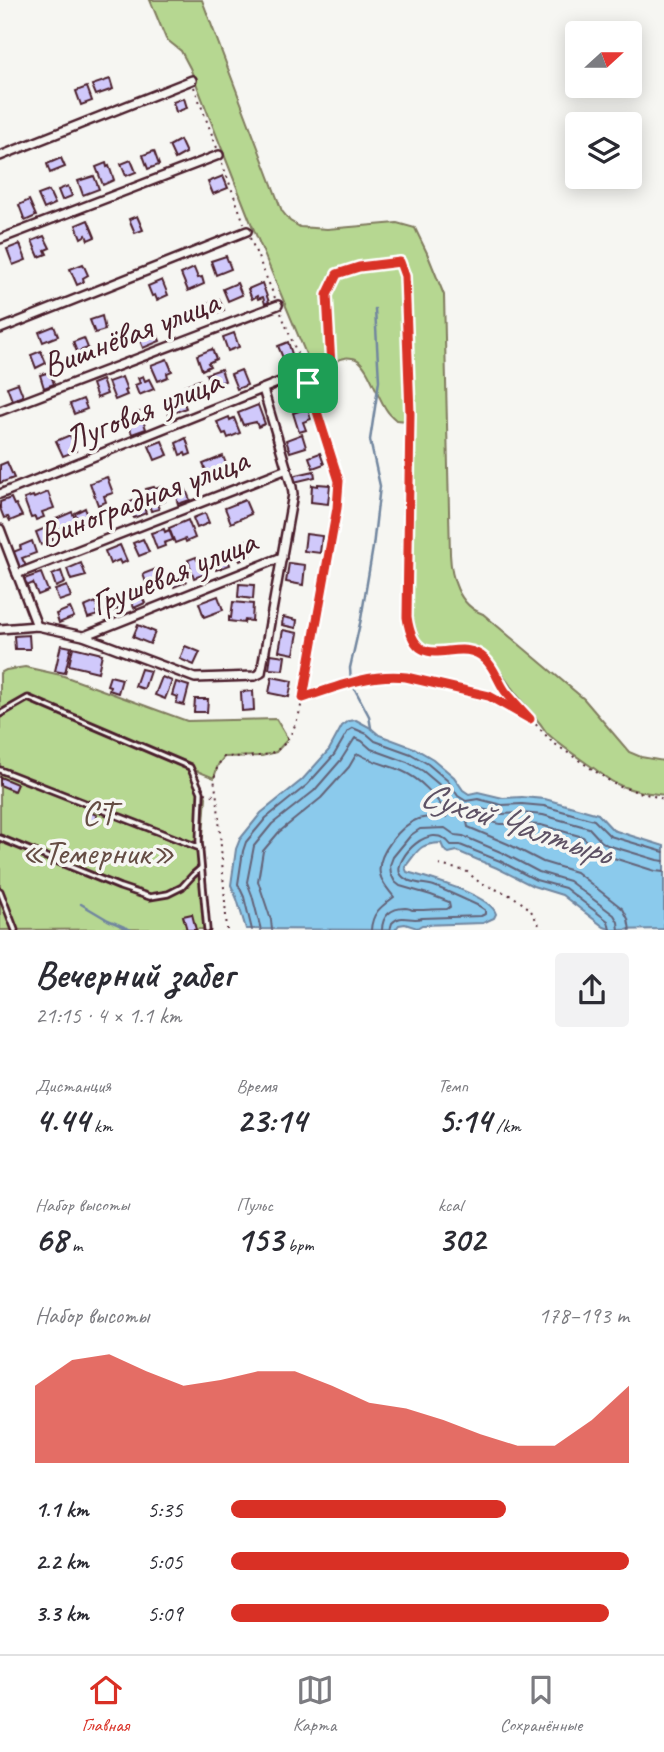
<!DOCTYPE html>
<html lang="ru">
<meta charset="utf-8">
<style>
:root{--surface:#fff;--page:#f2f2f3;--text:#2b2b33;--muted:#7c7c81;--line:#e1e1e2;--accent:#d93025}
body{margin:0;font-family:Caveat,sans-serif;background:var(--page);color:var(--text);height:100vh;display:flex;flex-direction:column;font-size:26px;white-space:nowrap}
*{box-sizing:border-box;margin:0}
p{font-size:23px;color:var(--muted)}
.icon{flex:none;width:38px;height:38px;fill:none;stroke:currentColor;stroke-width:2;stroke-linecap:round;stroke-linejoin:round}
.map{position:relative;height:930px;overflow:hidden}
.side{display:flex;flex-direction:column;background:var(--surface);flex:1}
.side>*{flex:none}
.needle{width:46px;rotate:69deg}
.controls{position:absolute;left:565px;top:21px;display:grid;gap:14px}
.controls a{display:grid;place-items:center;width:77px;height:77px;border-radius:7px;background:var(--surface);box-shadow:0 4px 18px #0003;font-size:35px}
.pin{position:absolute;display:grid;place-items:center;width:60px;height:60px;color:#fff;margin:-30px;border-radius:14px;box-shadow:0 4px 10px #0006}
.round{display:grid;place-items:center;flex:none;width:74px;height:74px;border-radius:7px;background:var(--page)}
.summary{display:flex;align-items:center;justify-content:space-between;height:119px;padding:0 35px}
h1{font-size:38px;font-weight:700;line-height:52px}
.stats{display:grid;grid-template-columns:repeat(3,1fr);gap:10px;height:119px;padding:7px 35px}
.stats div{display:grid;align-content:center}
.stats b{font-size:35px;font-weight:700}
.stats small{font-size:19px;font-weight:400}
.stats p{font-size:19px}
.chart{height:196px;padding:14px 35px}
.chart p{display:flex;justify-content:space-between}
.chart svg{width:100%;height:126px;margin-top:7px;fill:var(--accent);opacity:.7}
ul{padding:0 35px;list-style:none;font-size:23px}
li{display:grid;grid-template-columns:112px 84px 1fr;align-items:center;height:52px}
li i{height:18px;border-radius:9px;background:var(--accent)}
.dock{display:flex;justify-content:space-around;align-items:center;height:98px;border-top:2px solid var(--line);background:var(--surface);font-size:19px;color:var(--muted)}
.dock a{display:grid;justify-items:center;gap:4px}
.dock .current{color:var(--accent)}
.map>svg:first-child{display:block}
.green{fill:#b6d791;stroke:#807b5e;stroke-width:2}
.water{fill:#8bcaec;stroke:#71869f;stroke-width:2}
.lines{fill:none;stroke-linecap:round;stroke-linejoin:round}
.shore{stroke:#646378;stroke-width:2}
.stream{stroke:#71869f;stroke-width:2.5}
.building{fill:#d0c9fb;stroke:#4a1f2b;stroke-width:2}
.service-casing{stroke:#4a1f2b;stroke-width:9}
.minor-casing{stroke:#4a1f2b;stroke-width:12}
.path{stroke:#4a1f2b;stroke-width:2;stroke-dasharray:2 5;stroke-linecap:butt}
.service{stroke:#f6f6f2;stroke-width:3.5}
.minor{stroke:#f6f6f2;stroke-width:7}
.route-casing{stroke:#fff;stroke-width:14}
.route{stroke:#d93025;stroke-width:9}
.labels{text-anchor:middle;stroke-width:7;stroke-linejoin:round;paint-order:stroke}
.street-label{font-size:35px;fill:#4a1f2b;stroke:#f6f6f2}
.park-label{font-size:35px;fill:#654d44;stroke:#f6f6f2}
.water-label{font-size:37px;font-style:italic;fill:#5e5265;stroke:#f6f6f2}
</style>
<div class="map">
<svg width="664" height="930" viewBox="0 0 664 930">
<rect width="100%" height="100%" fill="#f6f6f2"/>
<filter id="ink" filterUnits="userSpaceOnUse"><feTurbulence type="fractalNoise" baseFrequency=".0143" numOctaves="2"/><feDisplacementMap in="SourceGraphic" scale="14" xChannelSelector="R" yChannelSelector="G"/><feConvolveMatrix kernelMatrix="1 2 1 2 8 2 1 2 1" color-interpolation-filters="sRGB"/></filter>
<g filter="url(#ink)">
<g class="green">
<path d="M150 0H202L282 211 290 221 300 227 327 229 397 223 415 228 427 253 444 295 450 554C451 577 458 605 483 614L584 699 629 752 641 757 664 761V795C649 793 631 791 617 784 609 781 602 774 595 769 579 758 562 747 548 734 544 730 542 725 538 721 533 714 526 707 521 700 509 686 498 666 485 654 455 625 420 691 410 602L408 421 396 420C393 417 390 415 388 412 378 400 369 365 356 359 354 358 346 357 345 358 329 360 330 373 318 375L313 371 249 218 190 68 181 51 166 39Z"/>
<polygon points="25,667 61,675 187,721 276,719 288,739 276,752 262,756 224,757 218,765 214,778 195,770 206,797 202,849 209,929 0,930 0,673 6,670"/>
</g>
<path class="water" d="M356 720 371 728 379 735 414 748 433 759 454 777 463 790 469 794 478 792 503 798 522 797 545 799 598 814 613 830 664 846V929L612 930 604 927 562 895 533 886 497 868 457 851 449 853 444 850 441 843C418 844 419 850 405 867L407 872C427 878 491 895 496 914L494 918 483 923 422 925 417 928 405 924 399 925 395 930 246 929 237 899 231 885 236 849 240 839 261 813 302 780 329 750 342 726 349 721Z"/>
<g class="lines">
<g class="shore">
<polyline points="252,930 244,897 238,884 243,851 246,842 266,818 307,785 334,755 348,731 353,728 367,734 375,741 411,754 428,764 448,781 458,796 466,801 478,799 502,805 522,804 544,806 594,820 610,836 664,852"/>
<polyline points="261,930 252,895 247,882 254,846 272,824 314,791 341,760 355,738 362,741 371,749 407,762 423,771 442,787 452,802 463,809 469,810 478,808 501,814 522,813 543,815 589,828 601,841 607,845 657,860 664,861"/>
<path d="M272 930 271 920 258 881 263 851 279 832 321 798 349 767 356 755 359 754C372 762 388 765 402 771 423 780 435 797 448 814L446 817C437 817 427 816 418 819 401 825 376 855 380 874 382 884 389 890 394 897 382 906 372 912 371 930"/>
<path d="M382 930C382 916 391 908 405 908 415 909 407 910 417 910 427 910 437 909 447 909L450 907 449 902 431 895 400 886 395 882 391 874 390 865 393 857 411 835 420 829 445 828 455 835 463 836 503 853 539 872 569 881 614 915 618 922 619 930"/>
<path d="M390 930 392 923C401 913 411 922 422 918L481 916 485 914V910L479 906C464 899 449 892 434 886 424 883 405 884 400 873 394 859 431 818 451 845H460L500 861 536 880 565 888 608 921 610 930"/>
<polyline points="630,930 628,919 623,909 576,872 543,862 508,844 468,827 467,822 478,819 500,824 522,824 541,825 583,837 596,850 604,855 655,871 664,872"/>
</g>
<g class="stream">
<polyline points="371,728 369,716 351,682 350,668 361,619 373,547 380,486 370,440 379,381 375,309"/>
<polyline points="81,904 108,920 131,930"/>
</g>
</g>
<g class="building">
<polygon points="110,79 113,89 96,95 92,85"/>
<polygon points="87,87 92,101 81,105 76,91"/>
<polygon points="184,98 187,108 176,112 173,102"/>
<polygon points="180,140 186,153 175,159 169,146"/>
<polygon points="154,151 159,165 148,169 143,155"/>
<polygon points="61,158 65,167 50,173 47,164"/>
<polygon points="131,160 136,172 126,176 121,164"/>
<polygon points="106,163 107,167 109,166 114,180 103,185 96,167"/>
<polygon points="94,176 99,189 83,195 78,181"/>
<polygon points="223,176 228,188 213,194 208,182"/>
<polygon points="68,186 72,196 62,200 58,190"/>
<polygon points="49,191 55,204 44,209 38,195"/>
<polygon points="29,200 36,216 25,221 19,205"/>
<polygon points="137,216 143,230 135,233 129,219"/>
<polygon points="88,220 95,237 88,240 86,235 81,238 76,225"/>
<polygon points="44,236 50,248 45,250 47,254 39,257 32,241"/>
<polygon points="20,244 26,260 13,265 7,249"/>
<polygon points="226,256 231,269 216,275 211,261"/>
<polygon points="83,264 88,275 83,278 84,282 77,285 70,269"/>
<polygon points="194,268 198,278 202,277 204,284 188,291 181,274"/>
<polygon points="162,280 168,295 157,300 155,295 152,296 148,286"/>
<polygon points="237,283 242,295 228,301 223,289"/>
<polygon points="262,283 269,302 265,304 263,297 258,299 257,296 252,299 248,289"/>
<polygon points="219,299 224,310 203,318 199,307"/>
<polygon points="102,316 105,330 95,333 90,320"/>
<polygon points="54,326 58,336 43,342 39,332"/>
<polygon points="145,328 147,332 155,329 160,341 143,348 136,331"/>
<polygon points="234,333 239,347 228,351 223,337"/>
<polygon points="84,338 88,348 77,352 73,342"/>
<polygon points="288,342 292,354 283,358 278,346"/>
<polygon points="212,349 216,359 208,363 210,366 202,370 197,355"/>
<polygon points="41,351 46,363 36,368 31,355"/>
<polygon points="167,359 172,371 167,373 168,377 158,381 151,365"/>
<polygon points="221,369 225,381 211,386 206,374"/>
<polygon points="241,370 247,385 237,389 231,374"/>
<polygon points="50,372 54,384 44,388 40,375"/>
<polygon points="143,376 145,381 149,379 154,389 139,395 135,385 140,383 138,378"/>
<polygon points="122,377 127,390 125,391 127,395 115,400 108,382"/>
<polygon points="102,380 107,394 97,398 92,384"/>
<polygon points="200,380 203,389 189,395 185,385"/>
<polygon points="18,383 23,396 12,400 7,387"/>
<polygon points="298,390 303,404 291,409 286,394"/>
<polygon points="181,396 186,408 169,415 164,403"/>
<polygon points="83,399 87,409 74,414 70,404"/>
<polygon points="258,405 265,424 258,427 256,422 243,425 238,413"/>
<polygon points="308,408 311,419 303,422 306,430 299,432 293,413"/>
<polygon points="140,412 146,429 132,434 126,418"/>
<polygon points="229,417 230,420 234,418 240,433 228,438 226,433 223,434 217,422"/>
<polygon points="302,434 306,447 290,452 286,440"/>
<polygon points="70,435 76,451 63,456 56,441"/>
<polygon points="186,438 191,454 186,456 185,453 180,455 176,443"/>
<polygon points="162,441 168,455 155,460 149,446"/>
<polygon points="320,453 324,464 313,468 309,457"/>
<polygon points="223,456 228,469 209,477 203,464"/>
<polygon points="7,462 14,478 0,483 0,465"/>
<polygon points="314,471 315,477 294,482 292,476"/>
<polygon points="107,477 113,493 104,496 106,502 98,505 90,483"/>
<polygon points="318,484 330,485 328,504 311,502 312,485 318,486"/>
<polygon points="154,487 155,489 161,487 165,501 157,504 159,509 151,511 149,504 151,503 146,489"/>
<polygon points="186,490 190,500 178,504 175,494"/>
<polygon points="48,492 54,508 42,512 44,517 36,520 35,517 31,518 24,499 33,496 34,498"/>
<polygon points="11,498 14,505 16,504 22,516 10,521 8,517 4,518 0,508 0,502"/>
<polygon points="140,498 146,513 134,518 128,503"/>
<polygon points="245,500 251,514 231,523 225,508"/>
<polygon points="85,508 90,522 80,526 75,513"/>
<polygon points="72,512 78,525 72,528 73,531 62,535 56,519"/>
<polygon points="205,513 209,523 197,528 193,518"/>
<polygon points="188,520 195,538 186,542 185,539 175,543 169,528"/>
<polygon points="48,527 53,540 41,545 36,532"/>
<polygon points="164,529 165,532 169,530 173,540 164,543 165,546 157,549 151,533"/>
<polygon points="306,534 322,536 320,553 304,551"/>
<polygon points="143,539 149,552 139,556 133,543"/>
<polygon points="248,540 253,552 249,554 250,556 240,561 233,546"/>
<polygon points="32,541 36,553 22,558 26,566 19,569 13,552 21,549 20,546"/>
<polygon points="120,545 127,561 121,564 119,560 110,564 105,551"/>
<polygon points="227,556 230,565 216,570 213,561"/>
<polygon points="196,557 197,560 202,558 208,573 194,578 188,560"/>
<polygon points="81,563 86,576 71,580 67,569"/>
<polygon points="289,563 305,565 303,585 286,582"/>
<polygon points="156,569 161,583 148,588 143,574"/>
<polygon points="61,571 65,583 56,587 52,575"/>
<polygon points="181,572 186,582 174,587 169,577"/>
<polygon points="41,573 48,591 38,595 33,583 27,586 24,579"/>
<polygon points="239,584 254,585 253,599 238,597"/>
<polygon points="67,586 71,597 59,601 55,590"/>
<polygon points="140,592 145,603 134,608 129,596"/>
<polygon points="218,596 223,610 204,617 199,603"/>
<polygon points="118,597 122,607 106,614 101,604"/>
<polygon points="96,602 99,611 96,612 98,615 88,618 84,607"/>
<polygon points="233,602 253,604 252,621 245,620 244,623 229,621 229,617 231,618"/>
<polygon points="70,608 74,617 59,623 56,614"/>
<polygon points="283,617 297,620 296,628 282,625"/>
<polygon points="138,625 155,632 150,644 133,637"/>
<polygon points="283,630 298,633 294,654 279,651"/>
<polygon points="29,635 30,649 15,649 14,636"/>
<polygon points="61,645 71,647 65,673 55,671"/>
<polygon points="185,646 200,652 194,665 180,659"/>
<polygon points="73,647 102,654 98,672 69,665"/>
<polygon points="271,654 285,656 283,670 269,669"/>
<polygon points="141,669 150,671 144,689 135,686"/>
<polygon points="110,676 122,679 118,693 109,690 110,686 107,685"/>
<polygon points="162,677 172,681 165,699 155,695"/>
<polygon points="272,677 292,681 289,697 269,693"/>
<polygon points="176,682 189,686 184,705 176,703 178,697 172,695"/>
<polygon points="253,691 254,710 242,711 241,692"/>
<polygon points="195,699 208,699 207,712 194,712"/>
<polygon points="0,777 17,784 14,791 0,785"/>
<polygon points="87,811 97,815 93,826 83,822"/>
<polygon points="192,914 196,930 187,930 183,916"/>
</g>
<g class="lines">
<defs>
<g id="service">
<polyline points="0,714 28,698 190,767 201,792 199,841 207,930"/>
<polyline points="0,770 200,848"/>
<polyline points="0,838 120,887 150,897 168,894 182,887 193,875 201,868"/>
<polyline points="0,891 15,930"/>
</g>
<g id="minor">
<polyline points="0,156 192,80"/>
<polyline points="0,239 219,155"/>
<polyline points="0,329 247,231"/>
<polyline points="0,411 278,305"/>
<polyline points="0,494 302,373"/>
<polyline points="0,529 37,626"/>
<polyline points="17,574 287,469"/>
<polyline points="0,629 37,626 83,636 195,678 255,676 261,673 293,494 292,487 263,389"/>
<polyline points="84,636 282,557"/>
</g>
</defs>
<use href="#service" class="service-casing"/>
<use href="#minor" class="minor-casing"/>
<g class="path">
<polyline points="194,87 217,148"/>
<polyline points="222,163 244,223"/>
<polyline points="250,238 275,298"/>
<polyline points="281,313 302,366"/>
<polyline points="309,383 330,379 331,366 327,295 337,274 359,267 400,262 405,276 410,414 407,617 409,631 423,649 432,653 464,649 473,651 485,659 505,691 552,742 617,786 664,799"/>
<path d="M305 697C337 686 371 674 406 677L489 696 526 717"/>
<polyline points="205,793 217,796"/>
<polyline points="439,865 466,871 479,882 514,897 530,909 542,930"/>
<path d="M227 930 218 805 214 778 218 765 224 757C248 756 276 761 289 737 294 729 297 720 300 711L337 508 339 481 305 378"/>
</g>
<use href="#service" class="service"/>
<use href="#minor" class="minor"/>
</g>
</g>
<g class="lines" filter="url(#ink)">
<defs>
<path id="route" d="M400 262 405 276 410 414 407 617C416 681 458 632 485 659 494 667 498 681 505 691 513 701 522 710 530 719L489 696 406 677C370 673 336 687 303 698L337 508 339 481 308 383 330 379 331 366 327 295 337 274 359 267Z"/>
</defs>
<use href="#route" class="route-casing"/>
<use href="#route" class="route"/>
</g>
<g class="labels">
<g class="street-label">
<text transform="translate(130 333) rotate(-21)" y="12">Вишнёвая улица</text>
<text transform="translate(142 410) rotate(-22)" y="12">Луговая улица</text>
<text transform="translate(143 497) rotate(-21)" y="12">Виноградная улица</text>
<text transform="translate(173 572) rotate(-22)" y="12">Грушевая улица</text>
</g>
<g class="park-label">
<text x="98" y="824">СТ<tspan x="98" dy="40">«Темерник»</tspan></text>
</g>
<g class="water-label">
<text transform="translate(516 822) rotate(18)" y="13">Сухой Чалтырь</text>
</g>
</g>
</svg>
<div class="controls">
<a><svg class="needle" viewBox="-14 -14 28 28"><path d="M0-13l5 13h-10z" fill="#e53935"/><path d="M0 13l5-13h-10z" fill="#7c7c81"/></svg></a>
<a><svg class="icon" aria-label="layers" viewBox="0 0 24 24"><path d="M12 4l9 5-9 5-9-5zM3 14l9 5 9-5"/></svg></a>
</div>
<div class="pin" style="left:308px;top:383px;background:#1e9e55"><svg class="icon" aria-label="arrive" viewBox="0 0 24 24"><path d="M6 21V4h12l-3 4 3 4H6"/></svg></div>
</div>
<section class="side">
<div class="summary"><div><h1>Вечерний забег</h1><p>21:15 · 4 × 1.1 km</p></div><a class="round"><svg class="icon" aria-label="share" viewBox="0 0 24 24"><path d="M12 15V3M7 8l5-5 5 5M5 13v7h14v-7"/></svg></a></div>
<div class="stats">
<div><p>Дистанция</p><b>4.44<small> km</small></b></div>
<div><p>Время</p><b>23:14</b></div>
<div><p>Темп</p><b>5:14<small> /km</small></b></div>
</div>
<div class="stats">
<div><p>Набор высоты</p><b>68<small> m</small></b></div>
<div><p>Пульс</p><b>153<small> bpm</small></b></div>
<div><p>kcal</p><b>302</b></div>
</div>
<div class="chart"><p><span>Набор высоты</span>178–193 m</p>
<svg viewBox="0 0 160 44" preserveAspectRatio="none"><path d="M0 44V17L10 8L20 6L30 12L40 17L50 15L60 12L70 12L80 17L90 23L100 25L110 29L120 34L130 38L140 38L150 29L160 17V44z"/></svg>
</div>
<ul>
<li><b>1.1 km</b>5:35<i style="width:69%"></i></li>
<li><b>2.2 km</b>5:05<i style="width:100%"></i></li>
<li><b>3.3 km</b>5:09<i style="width:95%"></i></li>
</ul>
</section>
<nav class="dock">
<a class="current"><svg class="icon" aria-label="home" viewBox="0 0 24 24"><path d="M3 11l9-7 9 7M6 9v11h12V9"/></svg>Главная</a>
<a><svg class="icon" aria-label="map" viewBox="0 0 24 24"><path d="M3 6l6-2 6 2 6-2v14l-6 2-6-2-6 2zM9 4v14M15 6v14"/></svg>Карта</a>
<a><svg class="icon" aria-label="saved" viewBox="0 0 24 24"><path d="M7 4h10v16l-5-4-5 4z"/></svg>Сохранённые</a>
</nav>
